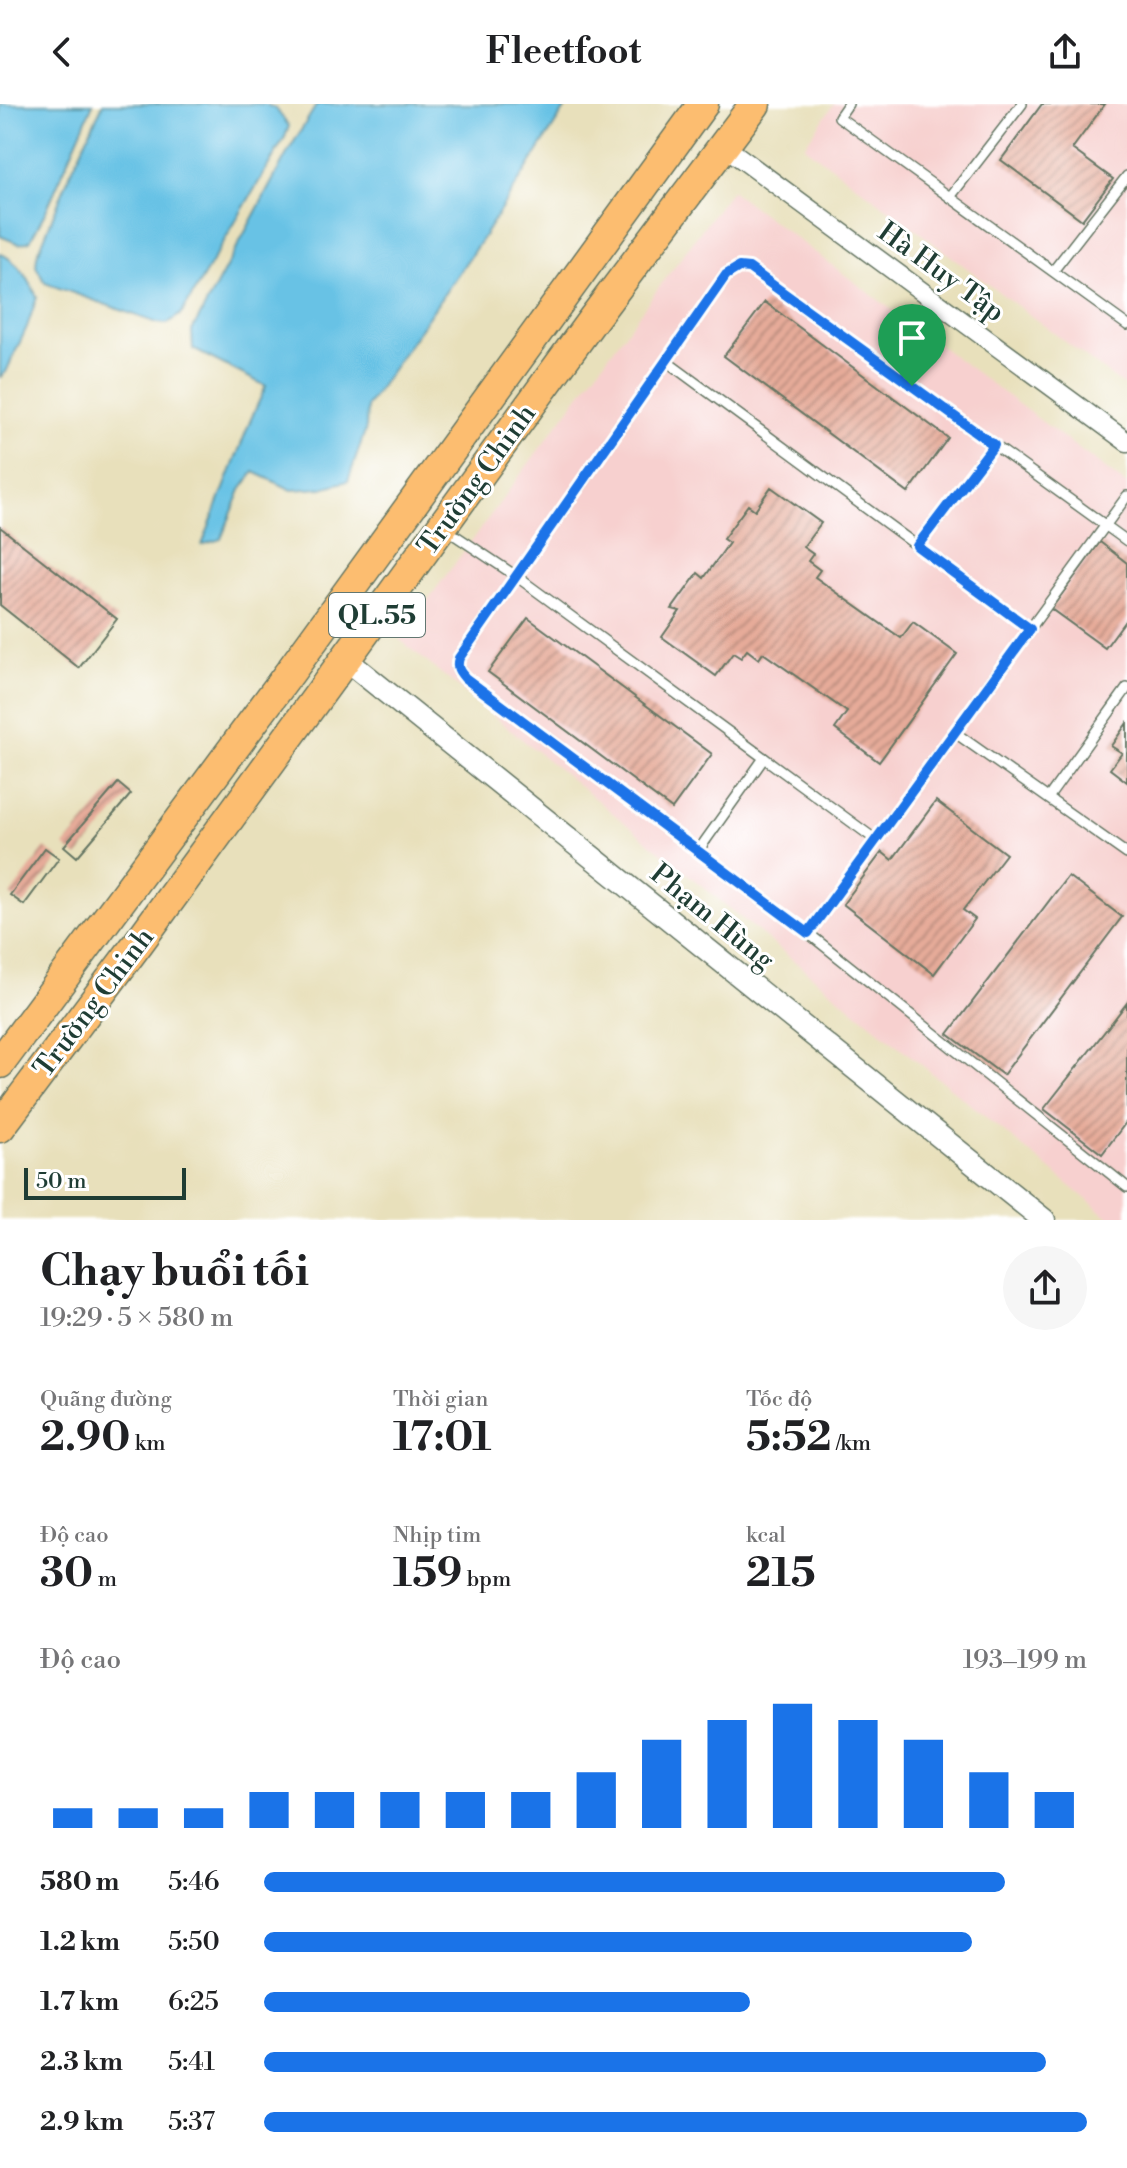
<!DOCTYPE html>
<html lang="vi">
<meta charset="utf-8">
<style>
:root{--surface:#fff;--page:#f6f6f6;--text:#202124;--muted:#757577;--accent:#1a73e8}
body{margin:0;font-family:"Libre Bodoni",serif;background:var(--page);color:var(--text);height:100vh;display:flex;flex-direction:column;font-size:30px;white-space:nowrap}
*{box-sizing:border-box;margin:0}
p{font-size:26px;color:var(--muted)}
.icon{flex:none;width:44px;height:44px;fill:none;stroke:currentColor;stroke-width:2;stroke-linecap:round;stroke-linejoin:round}
.map{position:relative;height:1116px;overflow:hidden}
.drawer{display:flex;flex-direction:column;background:var(--surface);flex:1}
.drawer>*{flex:none}
.scale{position:absolute;left:24px;bottom:20px;width:162px;box-sizing:border-box;padding-left:8px;border:4px solid #1f3d34;border-top:0;font-size:22px;line-height:28px;white-space:nowrap;color:#1f3d34;-webkit-text-stroke:6px #fff;paint-order:stroke}
.pin{position:absolute;display:grid;place-items:center;width:68px;height:68px;color:#fff;margin:-82px -34px;border-radius:50% 50% 50% 0;rotate:-45deg;box-shadow:0 0 8px #0007}
.pin .icon{rotate:45deg}
.round{display:grid;place-items:center;flex:none;width:84px;height:84px;border-radius:42px;background:var(--page)}
.headline{display:flex;align-items:center;justify-content:space-between;height:136px;padding:0 40px}
h1{font-size:44px;font-weight:700;line-height:60px}
.figures{display:grid;grid-template-columns:repeat(3,1fr);gap:12px;height:136px;padding:8px 40px}
.figures div{display:grid;align-content:center}
.figures b{font-size:40px;font-weight:700}
.figures small{font-size:22px;font-weight:400}
.figures p{font-size:22px}
.chart{height:224px;padding:16px 40px}
.chart p{display:flex;justify-content:space-between}
.chart svg{width:100%;height:144px;margin-top:8px;stroke:var(--accent);stroke-width:6}
ul{padding:0 40px;list-style:none;font-size:26px}
li{display:grid;grid-template-columns:128px 96px 1fr;align-items:center;height:60px}
li i{height:20px;border-radius:10px;background:var(--accent)}
header{display:flex;justify-content:space-between;align-items:center;height:104px;padding:0 40px;background:var(--surface);font-size:36px;font-weight:700}
.map>svg:first-child{display:block}
.built{fill:#f7d0cf}
.water{fill:#67c2e5;stroke:#43808c;stroke-width:2}
.building{fill:url(#building-hatch)}
.lines{fill:none;stroke-linecap:round;stroke-linejoin:round}
.service-casing{stroke:#657663;stroke-width:12}
.minor-casing{stroke:#657663;stroke-width:21}
.tertiary-casing{stroke:#657663;stroke-width:25}
.trunk-casing{stroke:#657663;stroke-width:33}
.service{stroke:#fff;stroke-width:9}
.minor{stroke:#fff;stroke-width:18}
.tertiary{stroke:#fff;stroke-width:22}
.trunk{stroke:#fcbd6f;stroke-width:30}
.route-casing{stroke:#fff;stroke-width:16}
.route{stroke:#1a73e8;stroke-width:10}
.labels{text-anchor:middle;stroke-width:6;stroke-linejoin:round;paint-order:stroke}
.shield{fill:#fff;stroke:#627771;stroke-width:2}
.shield-label{font-size:26px;font-weight:bold;fill:#1f3d34}
.street-label{font-size:28px;fill:#1f3d34;stroke:#fff}
</style>
<header><svg class="icon" aria-label="back" viewBox="0 0 24 24"><path d="M15 5l-7 7 7 7"/></svg>Fleetfoot<svg class="icon" aria-label="share" viewBox="0 0 24 24"><path d="M12 15V3M7 8l5-5 5 5M5 13v7h14v-7"/></svg></header>
<div class="map">
<svg width="1127" height="1116" viewBox="0 0 1127 1116">
<defs>
<pattern id="building-hatch" width="6" height="6" patternUnits="userSpaceOnUse" patternTransform="scale(2)"><rect width="6" height="6" fill="#e6ab99"/><path d="M-1 1l2-2M0 6l6-6M5 7l2-2" fill="none" stroke="#ba8c7e"/></pattern>
</defs>
<rect width="100%" height="100%" fill="#fff"/>
<filter id="ink" filterUnits="userSpaceOnUse"><feTurbulence type="fractalNoise" baseFrequency=".0125" numOctaves="2"/><feDisplacementMap in="SourceGraphic" scale="16" xChannelSelector="R" yChannelSelector="G"/><feConvolveMatrix kernelMatrix="1 2 1 2 8 2 1 2 1" color-interpolation-filters="sRGB"/></filter>
<filter id="wash" filterUnits="userSpaceOnUse"><feTurbulence type="fractalNoise" baseFrequency=".006" numOctaves="4" result="noise"/><feDisplacementMap in="SourceGraphic" scale="32" xChannelSelector="R" yChannelSelector="G"/><feGaussianBlur stdDeviation="1.8" result="paint"/><feColorMatrix in="noise" values="0 0 0 0 0 0 0 0 0 0 0 0 0 0 0 0 0 1.4 0 .05"/><feComposite in="paint" operator="in"/></filter>
<g filter="url(#wash)">
<rect width="100%" height="100%" fill="#e8e0bb"/>
<g class="built">
<polygon points="834,0 1127,0 1127,284 804,42"/>
<polygon points="731,86 1127,381 1127,1116 1112,1116 399,535"/>
</g>
<g class="water">
<polygon points="0,0 93,0 46,107 30,137 19,140 0,132"/>
<polygon points="103,0 264,0 275,4 289,22 285,33 182,209 167,220 157,219 45,179 36,162 37,152 70,70"/>
<polygon points="317,0 568,0 482,135 367,302 366,324 348,377 322,384 292,386 254,368 241,386 221,435 202,441 251,315 266,282 193,245 192,227 289,46"/>
<path d="M0 149C19 159 29 174 37 193L27 223 6 268 0 273Z"/>
</g>
<g id="blocks">
<g class="building">
<polygon points="1042,0 1105,0 1072,45 1113,75 1082,116 1001,56"/>
<polygon points="765,198 948,334 908,389 724,252"/>
<polygon points="771,383 821,419 803,443 813,450 808,457 820,466 815,473 901,534 913,518 957,550 879,658 835,625 847,608 763,549 759,555 747,546 741,554 733,549 716,572 662,533 680,507 672,505 698,469 704,474 729,439 723,435 748,401 755,406"/>
<polygon points="0,423 117,515 79,564 0,501"/>
<polygon points="1100,438 1127,459 1127,514 1105,544 1051,505"/>
<polygon points="528,514 712,650 672,705 488,568"/>
<polygon points="1127,619 1127,678 1110,665 1122,649 1111,642"/>
<polygon points="118,679 131,690 77,753 64,742"/>
<polygon points="936,697 1006,750 963,806 975,815 934,870 843,800 882,748 892,756"/>
<polygon points="45,744 59,754 24,801 10,791"/>
<polygon points="1068,772 1122,813 1003,971 948,930"/>
<polygon points="1127,899 1127,1017 1102,1050 1044,1005"/>
</g>
</g>
</g>
<g filter="url(#ink)">
<use href="#blocks" fill-opacity="0" stroke="#657663" stroke-width="2"/>
<g class="lines">
<defs>
<g id="service">
<polyline points="848,0 839,13 1127,221"/>
<polyline points="950,93 1022,0"/>
<polyline points="1053,167 1127,72"/>
<polyline points="666,257 1030,525"/>
<polyline points="444,424 516,472 876,736"/>
<path d="M1127 437 749 164 739 163 726 171 459 554C456 563 459 567 465 574L808 829 1127 1083"/>
<polyline points="917,442 994,341"/>
<polyline points="954,628 1127,750"/>
<polyline points="1048,694 1127,584"/>
<polyline points="698,747 764,654"/>
<polyline points="808,829 1127,392"/>
</g>
<polyline id="minor" points="724,42 1127,338"/>
<polyline id="tertiary" points="345,555 1044,1116"/>
<g id="trunk">
<polyline points="0,959 290,568 703,0"/>
<polyline points="0,1023 139,838 593,215 755,0"/>
</g>
</defs>
<use href="#service" class="service-casing"/>
<use href="#minor" class="minor-casing"/>
<use href="#tertiary" class="tertiary-casing"/>
<use href="#trunk" class="trunk-casing"/>
<use href="#service" class="service"/>
<use href="#minor" class="minor"/>
<use href="#tertiary" class="tertiary"/>
<use href="#trunk" class="trunk"/>
</g>
</g>
<g class="lines" filter="url(#ink)">
<defs>
<path id="route" d="M739 163 749 164 994 341 917 442 1030 525 808 829 465 574C459 567 456 563 459 554L726 171Z"/>
</defs>
<use href="#route" class="route-casing"/>
<use href="#route" class="route"/>
</g>
<g class="labels">
<rect class="shield" x="329" y="489" width="96" height="44" rx="6"/>
<g class="shield-label">
<text x="377" y="520">QL.55</text>
</g>
<g class="street-label">
<text transform="translate(942 167) rotate(36)" y="10">Hà Huy Tập</text>
<text transform="translate(476 375) rotate(-54)" y="10">Trường Chinh</text>
<text transform="translate(713 812) rotate(39)" y="10">Phạm Hùng</text>
<text transform="translate(93 898) rotate(-53)" y="10">Trường Chinh</text>
</g>
</g>
</svg>
<div class="scale">50 m</div>
<div class="pin" style="left:912px;top:282px;background:#1e9e55"><svg class="icon" aria-label="arrive" viewBox="0 0 24 24"><path d="M6 21V4h12l-3 4 3 4H6"/></svg></div>
</div>
<section class="drawer">
<div class="headline"><div><h1>Chạy buổi tối</h1><p>19:29 · 5 × 580 m</p></div><a class="round"><svg class="icon" aria-label="share" viewBox="0 0 24 24"><path d="M12 15V3M7 8l5-5 5 5M5 13v7h14v-7"/></svg></a></div>
<div class="figures">
<div><p>Quãng đường</p><b>2.90<small> km</small></b></div>
<div><p>Thời gian</p><b>17:01</b></div>
<div><p>Tốc độ</p><b>5:52<small> /km</small></b></div>
</div>
<div class="figures">
<div><p>Độ cao</p><b>30<small> m</small></b></div>
<div><p>Nhịp tim</p><b>159<small> bpm</small></b></div>
<div><p>kcal</p><b>215</b></div>
</div>
<div class="chart"><p><span>Độ cao</span>193–199 m</p>
<svg viewBox="0 0 160 44" preserveAspectRatio="none"><path d="M5 44V38M15 44V38M25 44V38M35 44V33M45 44V33M55 44V33M65 44V33M75 44V33M85 44V27M95 44V17M105 44V11M115 44V6M125 44V11M135 44V17M145 44V27M155 44V33"/></svg>
</div>
<ul>
<li><b>580 m</b>5:46<i style="width:90%"></i></li>
<li><b>1.2 km</b>5:50<i style="width:86%"></i></li>
<li><b>1.7 km</b>6:25<i style="width:59%"></i></li>
<li><b>2.3 km</b>5:41<i style="width:95%"></i></li>
<li><b>2.9 km</b>5:37<i style="width:100%"></i></li>
</ul>
</section>
